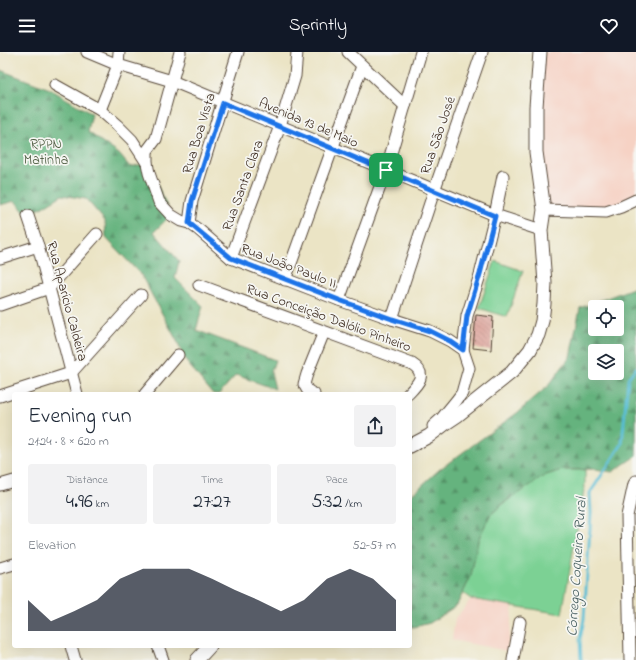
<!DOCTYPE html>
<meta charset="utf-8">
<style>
:root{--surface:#fff;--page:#f2f2f3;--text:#1f2937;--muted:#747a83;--accent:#111827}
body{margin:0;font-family:"Indie Flower",sans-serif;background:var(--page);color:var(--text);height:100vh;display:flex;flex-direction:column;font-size:15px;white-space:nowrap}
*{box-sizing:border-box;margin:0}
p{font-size:13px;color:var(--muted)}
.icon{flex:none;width:22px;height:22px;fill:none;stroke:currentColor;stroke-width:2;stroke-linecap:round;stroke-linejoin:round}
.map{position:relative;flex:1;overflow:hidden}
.side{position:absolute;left:12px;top:340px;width:400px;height:256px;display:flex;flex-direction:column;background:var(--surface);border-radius:4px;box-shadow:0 4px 16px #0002}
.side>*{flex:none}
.controls{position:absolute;left:588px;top:248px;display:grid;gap:8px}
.controls a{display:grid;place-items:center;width:36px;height:36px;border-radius:4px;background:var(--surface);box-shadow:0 4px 16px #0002;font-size:20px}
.pin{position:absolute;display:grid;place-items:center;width:34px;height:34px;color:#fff;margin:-17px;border-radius:8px;box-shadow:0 2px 6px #0006}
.round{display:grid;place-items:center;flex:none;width:42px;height:42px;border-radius:4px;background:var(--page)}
.headline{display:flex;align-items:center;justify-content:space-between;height:68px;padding:0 16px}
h1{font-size:22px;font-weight:600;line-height:30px}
.metrics{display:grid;grid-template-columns:repeat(3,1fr);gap:6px;height:68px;padding:4px 16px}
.metrics div{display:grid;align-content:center;border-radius:4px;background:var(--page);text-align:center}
.metrics b{font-size:20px;font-weight:600}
.metrics small{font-size:11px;font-weight:400}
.metrics p{font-size:11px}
.chart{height:112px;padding:8px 16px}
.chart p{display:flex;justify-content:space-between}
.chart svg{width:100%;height:72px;margin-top:4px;fill:var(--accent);opacity:.7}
header{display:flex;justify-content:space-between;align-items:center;height:52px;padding:0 16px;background:var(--accent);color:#fff;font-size:18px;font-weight:600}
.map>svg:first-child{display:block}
.built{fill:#f6d2c4}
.green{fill:#7cd194;stroke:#5c7e59}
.forest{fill:url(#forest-firs);stroke:#506e4e;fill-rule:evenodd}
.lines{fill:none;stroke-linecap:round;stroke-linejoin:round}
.stream{stroke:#57bdd5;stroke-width:3}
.building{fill:url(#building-back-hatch)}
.minor-casing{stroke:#554637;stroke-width:13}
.tertiary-casing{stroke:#554637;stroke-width:15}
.minor{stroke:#fff;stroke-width:11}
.tertiary{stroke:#fff;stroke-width:13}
.route-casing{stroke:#fff;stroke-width:8}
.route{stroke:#1a73e8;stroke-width:5}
.labels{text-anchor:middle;stroke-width:3.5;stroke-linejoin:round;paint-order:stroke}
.street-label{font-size:14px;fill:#3b2a1e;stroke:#f6f6f2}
.park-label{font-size:14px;fill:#4e5c41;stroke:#f6f6f2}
.water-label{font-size:15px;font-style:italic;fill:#455d5e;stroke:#f6f6f2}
</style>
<header><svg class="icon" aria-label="menu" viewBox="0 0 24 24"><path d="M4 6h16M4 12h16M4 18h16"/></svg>Sprintly<svg class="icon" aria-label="heart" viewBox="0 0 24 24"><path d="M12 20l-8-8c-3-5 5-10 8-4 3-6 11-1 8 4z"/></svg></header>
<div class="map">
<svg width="636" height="608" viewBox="0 0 636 608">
<defs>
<pattern id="forest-firs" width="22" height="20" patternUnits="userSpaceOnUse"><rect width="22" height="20" fill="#65b37e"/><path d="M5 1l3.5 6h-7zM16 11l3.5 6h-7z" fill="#549267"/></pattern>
<pattern id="building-back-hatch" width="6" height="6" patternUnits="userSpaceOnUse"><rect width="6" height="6" fill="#dfa9a0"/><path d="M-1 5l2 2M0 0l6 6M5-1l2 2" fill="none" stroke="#b68a82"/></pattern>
</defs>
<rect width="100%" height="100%" fill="#f6f6f2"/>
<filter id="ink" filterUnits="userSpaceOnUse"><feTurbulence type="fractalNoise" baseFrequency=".025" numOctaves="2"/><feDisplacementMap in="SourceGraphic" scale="8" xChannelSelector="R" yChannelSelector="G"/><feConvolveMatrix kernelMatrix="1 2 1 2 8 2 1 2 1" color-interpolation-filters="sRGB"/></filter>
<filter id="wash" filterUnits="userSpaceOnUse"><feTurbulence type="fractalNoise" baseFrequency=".012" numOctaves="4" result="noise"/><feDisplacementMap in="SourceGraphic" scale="16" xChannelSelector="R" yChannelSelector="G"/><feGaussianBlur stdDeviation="0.9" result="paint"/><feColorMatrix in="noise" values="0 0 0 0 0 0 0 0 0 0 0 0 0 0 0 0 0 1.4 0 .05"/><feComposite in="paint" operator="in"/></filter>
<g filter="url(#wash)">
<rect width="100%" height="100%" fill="#ebe4c5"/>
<g class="built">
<polygon points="540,0 636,0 636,148 621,155 544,158 541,142"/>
<polygon points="471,547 513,553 507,599 452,588 455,567"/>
</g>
<g class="green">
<polygon points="495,209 523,219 507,265 479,256"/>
<polygon points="562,418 585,418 585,432 562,562 471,547 463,541 471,524 478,488 490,463 519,439 546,423"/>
</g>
<g class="forest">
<polygon points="0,18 50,37 92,62 88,80 119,102 130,115 147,111 171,163 154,180 179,209 175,226 203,254 196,278 275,308 271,320 275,337 236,323 219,342 213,342 184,307 177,289 141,223 106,186 105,169 86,147 62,143 28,164 15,149 0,153"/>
<path d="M636 235V404L612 420 595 417 562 418 546 423 505 450 490 463 478 488 471 524 457 553 430 571 414 575H410V444L440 417 517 361 548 334 570 305 580 256ZM595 255H617V277H595ZM595 299H617V321H595Z"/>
</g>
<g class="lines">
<polyline class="stream" points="581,608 580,587 584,567 591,461 590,441 622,392 628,326 636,316"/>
</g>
<g id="blocks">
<polygon class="building" points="476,263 493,265 491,298 473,296"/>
</g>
</g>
<g filter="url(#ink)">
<use href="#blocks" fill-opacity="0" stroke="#554637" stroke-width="1"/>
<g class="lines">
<defs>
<g id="minor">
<polyline points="87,0 118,13 172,29 495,163 541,178"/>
<polyline points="348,0 405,54"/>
<polyline points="55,33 100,58 117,73 132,88 147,111 149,121 159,150 171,163 181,169 189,171 199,178 231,206 339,248 392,267 430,279 450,289 463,298 469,316 462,341 456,349 442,366 433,374"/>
<polyline points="100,58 118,13 119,0"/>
<polyline points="147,111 147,99 156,87 180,0"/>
<polyline points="544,158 606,160 621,155 636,148"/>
<polyline points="28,164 38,194 77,342"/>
<polyline points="189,171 192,149 238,0"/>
<polyline points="0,206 38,194"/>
<polyline points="231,206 280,74 295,24 297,0"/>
<polyline points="285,228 362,14"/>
<path d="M199 233 412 312C428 322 418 332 408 342"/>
<polyline points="339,248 386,118 421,0"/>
<polyline points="0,253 49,236 97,182"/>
<polyline points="392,267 434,139 482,0"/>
<polyline points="463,298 467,264 480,223 495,163 503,124"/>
<polyline points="145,342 178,303"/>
<polyline points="314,342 308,339 304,332 307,322 324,280"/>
<polyline points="0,344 71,321 141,243"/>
<polyline points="0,433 14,429"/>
<polyline points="0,516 14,512"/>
<polyline points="71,594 75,608"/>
<polyline points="158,594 163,608"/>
<polyline points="513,608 520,570"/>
<polyline points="630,608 627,464 634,432 636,429"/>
</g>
<g id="tertiary">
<polyline points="410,394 429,384 446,371 458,363 512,320 530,298 538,283 542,269 544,252 545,231 541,178 544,158 536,100 536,55 540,0"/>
<polyline points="197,608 210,594"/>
</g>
</defs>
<use href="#minor" class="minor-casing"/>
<use href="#tertiary" class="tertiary-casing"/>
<use href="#minor" class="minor"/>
<use href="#tertiary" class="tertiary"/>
</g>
</g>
<g class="lines" filter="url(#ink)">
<defs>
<polygon id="route" points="223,51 495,164 480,222 467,264 463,298 450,289 430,279 392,267 339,248 231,206 189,171 192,149"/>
</defs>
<use href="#route" class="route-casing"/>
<use href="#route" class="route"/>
</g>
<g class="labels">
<g class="street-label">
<text transform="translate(309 70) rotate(23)" y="5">Avenida 13 de Maio</text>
<text transform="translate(198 81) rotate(-73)" y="5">Rua Boa Vista</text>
<text transform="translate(437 83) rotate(-71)" y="5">Rua São José</text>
<text transform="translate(242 133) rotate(-70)" y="5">Rua Santa Clara</text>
<text transform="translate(289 213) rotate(21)" y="5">Rua João Paulo II</text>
<text transform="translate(68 249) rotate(75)" y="5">Rua Aparício Caldeira</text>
<text transform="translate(329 265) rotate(20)" y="5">Rua Conceição Dalólio Pinheiro</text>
</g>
<g class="park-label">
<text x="46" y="96">RPPN<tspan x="46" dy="16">Matinha</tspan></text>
</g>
<g class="water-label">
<text transform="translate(576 515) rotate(-86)" y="5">Córrego Coqueiro Rural</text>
</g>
</g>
</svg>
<div class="controls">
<a><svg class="icon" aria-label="locate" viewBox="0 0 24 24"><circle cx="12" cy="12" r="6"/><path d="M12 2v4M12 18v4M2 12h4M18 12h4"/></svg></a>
<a><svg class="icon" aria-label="layers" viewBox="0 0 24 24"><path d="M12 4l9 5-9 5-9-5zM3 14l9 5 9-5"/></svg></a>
</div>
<div class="pin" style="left:386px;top:118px;background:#1e9e55"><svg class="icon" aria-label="arrive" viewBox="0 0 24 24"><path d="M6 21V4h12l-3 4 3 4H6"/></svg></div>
<section class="side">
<div class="headline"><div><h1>Evening run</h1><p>21:24 · 8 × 620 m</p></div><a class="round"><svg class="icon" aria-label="share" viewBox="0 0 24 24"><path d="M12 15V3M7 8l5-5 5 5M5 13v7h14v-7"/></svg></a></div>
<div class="metrics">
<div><p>Distance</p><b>4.96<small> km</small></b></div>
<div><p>Time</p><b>27:27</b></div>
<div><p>Pace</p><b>5:32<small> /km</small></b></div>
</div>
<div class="chart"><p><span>Elevation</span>52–57 m</p>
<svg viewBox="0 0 160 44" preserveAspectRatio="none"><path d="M0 44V25L10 38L20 32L30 25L40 12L50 6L60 6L70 6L80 12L90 19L100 25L110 32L120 25L130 12L140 6L150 12L160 25V44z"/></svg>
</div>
</section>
</div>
